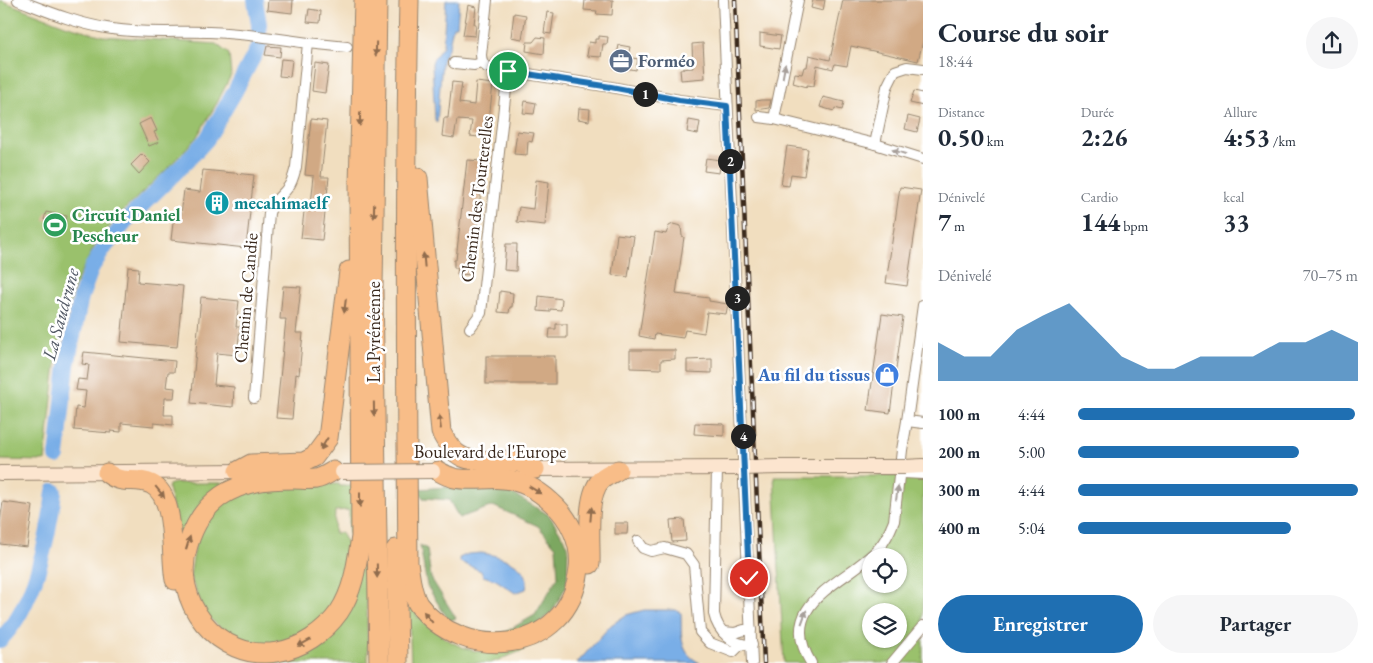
<!DOCTYPE html>
<html lang="fr">
<meta charset="utf-8">
<style>
:root{--surface:#fff;--page:#f6f6f7;--text:#1f2937;--muted:#747a83;--accent:#1f6fb2}
body{margin:0;font-family:"EB Garamond",serif;background:var(--page);color:var(--text);height:100vh;display:flex;flex-direction:column;font-size:19px;white-space:nowrap}
*{box-sizing:border-box;margin:0}
p{font-size:16px;color:var(--muted)}
.icon{flex:none;width:28px;height:28px;fill:none;stroke:currentColor;stroke-width:2;stroke-linecap:round;stroke-linejoin:round}
.map{position:relative;flex:1;overflow:hidden}
.sheet{display:flex;flex-direction:column;background:var(--surface);width:450px}
.sheet>*{flex:none}
.controls{position:absolute;left:862px;top:548px;display:grid;gap:10px}
.controls a{display:grid;place-items:center;width:45px;height:45px;border-radius:50%;background:var(--surface);box-shadow:0 1px 4px #0004;font-size:25px}
.pin{position:absolute;display:grid;place-items:center;width:42px;height:42px;color:#fff;margin:-21px;border:2px solid #fff;border-radius:50%;box-shadow:0 1px 5px #0007}
.km{position:absolute;width:25px;height:25px;margin:-12px;border-radius:50%;background:#222;color:#fff;font-size:14px;line-height:25px;text-align:center}
.round{display:grid;place-items:center;flex:none;width:52px;height:52px;border-radius:26px;background:var(--page)}
.headline{display:flex;align-items:center;justify-content:space-between;height:85px;padding:0 15px}
h1{font-size:28px;font-weight:700;line-height:38px}
.metrics{display:grid;grid-template-columns:repeat(3,1fr);gap:8px;height:85px;padding:5px 15px}
.metrics div{display:grid;align-content:center}
.metrics b{font-size:25px;font-weight:700}
.metrics small{font-size:14px;font-weight:400}
.metrics p{font-size:14px}
.chart{height:140px;padding:10px 15px}
.chart p{display:flex;justify-content:space-between}
.chart svg{width:100%;height:90px;margin-top:5px;fill:var(--accent);opacity:.7}
.cta{display:flex;gap:10px;margin-top:auto;padding:10px 15px}
.cta a{flex:1;height:58px;border-radius:30px;background:var(--accent);color:#fff;font-size:20px;font-weight:700;line-height:58px;text-align:center}
.cta a+a{background:var(--page);color:var(--text)}
ul{padding:0 15px;list-style:none;font-size:16px}
li{display:grid;grid-template-columns:80px 60px 1fr;align-items:center;height:38px}
li i{height:12px;border-radius:6px;background:var(--accent)}
main{display:flex;flex:1;min-height:0}
.map>svg:first-child{display:block}
.green{fill:#9ac16c;stroke:#6a7645;fill-rule:evenodd}
.forest{fill:#7ba760;stroke:#5b683f}
.water{fill:#79aee7;stroke:#5a6c82}
.lines{fill:none;stroke-linecap:round;stroke-linejoin:round}
.river{stroke:#79aee7;stroke-width:16}
.building{fill:#d1a984}
.street-casing{stroke:#96846e;stroke-width:12}
.secondary-casing{stroke:#96846e;stroke-width:16}
.highway-casing{stroke:#96846e;stroke-width:21}
.street{stroke:#fff;stroke-width:10}
.secondary{stroke:#fce5cf;stroke-width:14}
.highway{stroke:#f8bd88;stroke-width:19}
.rail-casing{stroke:#3b2a1e;stroke-width:4.5}
.rail{stroke:#fff;stroke-width:2.5;stroke-dasharray:8;stroke-linecap:butt}
.secondary-bridge-casing{stroke:#96846e;stroke-width:16;stroke-linecap:butt}
.secondary-bridge{stroke:#fce5cf;stroke-width:14}
.oneway{fill:#906c4e}
.oneway2{fill:#a79f9a}
.route-casing{stroke:#fff;stroke-width:10}
.route{stroke:#1f6fb2;stroke-width:6}
.labels{text-anchor:middle;stroke-width:5;stroke-linejoin:round;paint-order:stroke}
.service-label{font-size:18px;font-weight:bold;fill:#4e5e75;stroke:#fff;text-anchor:start}
.street-label{font-size:18px;fill:#3b2a1e;stroke:#fff}
.culture-label{font-size:18px;font-weight:bold;fill:#0d838f;stroke:#fff;text-anchor:start}
.leisure-label{font-size:18px;font-weight:bold;fill:#27864d;stroke:#fff;text-anchor:start}
.shop-label{font-size:18px;font-weight:bold;fill:#366cbe;stroke:#fff;text-anchor:end}
.water-label{font-size:19px;font-style:italic;fill:#515864;stroke:#fff}
</style>
<main>
<div class="map">
<svg width="923" height="663" viewBox="0 0 923 663">
<rect width="100%" height="100%" fill="#fff"/>
<filter id="ink" filterUnits="userSpaceOnUse"><feTurbulence type="fractalNoise" baseFrequency=".02" numOctaves="2"/><feDisplacementMap in="SourceGraphic" scale="10" xChannelSelector="R" yChannelSelector="G"/><feConvolveMatrix kernelMatrix="1 2 1 2 8 2 1 2 1" color-interpolation-filters="sRGB"/></filter>
<filter id="wash" filterUnits="userSpaceOnUse"><feTurbulence type="fractalNoise" baseFrequency=".0096" numOctaves="4" result="noise"/><feDisplacementMap in="SourceGraphic" scale="20" xChannelSelector="R" yChannelSelector="G"/><feGaussianBlur stdDeviation="1.12" result="paint"/><feColorMatrix in="noise" values="0 0 0 0 0 0 0 0 0 0 0 0 0 0 0 0 0 1.4 0 .05"/><feComposite in="paint" operator="in"/></filter>
<g filter="url(#wash)">
<rect width="100%" height="100%" fill="#f1debf"/>
<g class="green">
<polygon points="0,0 65,25 103,36 216,44 229,54 231,75 217,103 196,138 167,169 124,210 98,240 81,272 72,293 57,355 45,461 0,460"/>
<path d="M774 476H923V663H784ZM871 556H899V584H871ZM871 611H899V639H871Z"/>
<polygon points="175,483 228,483 182,547 168,488 169,485"/>
<path d="M339 484 340 486H357L354 539 349 533V510L335 511 334 533H341C344 540 349 545 353 552L341 594 311 632 271 647 231 637 206 615 190 577 197 534 220 504 264 485Z"/>
<polygon points="366,558 368,663 273,663 263,660 305,650"/>
<path d="M408 589 418 618 421 615C429 623 436 631 444 637 468 655 497 655 525 648L524 650 491 663H411Z"/>
</g>
<g class="forest">
<polygon points="446,487 510,492 549,515 568,545 567,585 552,612 523,636 483,635 505,632 535,615 558,577 556,547 538,526 493,506 459,518 449,500 423,498 418,489"/>
<polygon points="420,545 427,549 431,578 456,618 449,621 427,586"/>
</g>
<g class="water">
<polygon points="446,0 459,0 457,26 453,26 449,46 442,61 437,123 435,120 432,64 433,60 443,46"/>
<path d="M481 553C498 555 534 565 526 589L515 593 496 580 483 576 481 571 460 562 459 558 468 554Z"/>
<path d="M644 610H676L681 613C682 635 678 652 700 663H577L611 625 626 615Z"/>
</g>
<g class="lines">
<g class="river">
<polyline points="57,456 67,365 81,297 92,267 105,247 128,219 185,163 207,139 234,93 259,46 259,24 255,0"/>
<path d="M0 640C34 607 49 537 54 491"/>
</g>
</g>
<g id="blocks">
<g class="building">
<polygon points="268,0 293,0 292,13 267,10"/>
<polygon points="585,0 613,0 612,15 596,14 597,11 584,10"/>
<polygon points="813,0 825,0 823,11 811,8"/>
<polygon points="843,0 923,0 923,41 918,61 851,46 847,66 835,64 833,69 817,65 814,86 807,85 807,87 793,83 795,73 802,74 804,67 807,67 809,55 830,60"/>
<polygon points="468,5 476,7 474,24 476,24 475,36 463,35"/>
<polygon points="309,9 321,11 320,23 307,22"/>
<polygon points="547,12 554,13 551,34 544,33"/>
<polygon points="514,13 526,15 522,39 511,37"/>
<polygon points="760,33 781,36 779,49 760,46"/>
<polygon points="599,36 608,37 607,44 603,44 601,57 587,56 589,42 595,43 595,39 599,39"/>
<polygon points="537,37 545,38 544,54 526,51 527,42 533,42"/>
<polygon points="703,43 705,78 681,80 680,69 693,68 692,44"/>
<polygon points="619,45 630,47 628,57 638,59 636,70 615,66"/>
<polygon points="267,46 281,47 280,57 265,55"/>
<polygon points="281,59 292,60 290,77 279,76"/>
<polygon points="315,63 329,65 325,93 312,91"/>
<polygon points="452,82 462,83 459,103 474,105 476,82 493,84 487,138 470,136 472,121 457,120 454,138 442,136 444,118 448,118"/>
<polygon points="914,91 923,93 923,106 910,103"/>
<polygon points="823,97 844,102 842,110 835,108 834,111 820,107"/>
<polygon points="761,100 771,100 769,108 756,110 756,101"/>
<polygon points="525,101 536,103 534,114 523,113"/>
<polygon points="579,108 590,109 589,121 578,119"/>
<polygon points="908,116 920,119 917,132 905,129"/>
<polygon points="151,118 157,131 154,132 159,142 149,146 139,124"/>
<polygon points="311,119 327,121 321,177 329,177 322,240 301,238 305,203 311,204 314,176 305,175"/>
<polygon points="689,120 700,122 698,134 687,132"/>
<polygon points="517,131 534,133 532,142 528,141 527,155 514,154"/>
<polygon points="787,146 808,149 804,176 791,174 789,186 781,185"/>
<polygon points="142,154 150,162 139,174 131,165"/>
<polygon points="706,158 721,160 719,173 704,171"/>
<polygon points="467,160 484,161 472,275 457,274 458,268 454,268 454,260 456,260"/>
<polygon points="203,170 254,175 246,248 171,240 174,214 181,215 184,190 200,192"/>
<polygon points="536,180 549,182 545,225 517,222 519,207 533,209"/>
<polygon points="900,187 921,190 907,286 886,283"/>
<polygon points="46,212 67,216 65,224 44,220"/>
<polygon points="673,224 681,226 682,236 684,237 676,294 709,298 709,301 728,304 726,314 707,312 704,333 685,330 683,338 655,334 654,339 639,336 655,232 666,234 669,226"/>
<polygon points="617,234 634,236 628,277 612,275"/>
<polygon points="506,244 517,244 516,271 504,270"/>
<polygon points="128,267 139,268 138,282 183,286 177,347 121,342"/>
<polygon points="283,286 301,287 296,333 303,333 299,375 296,374 292,419 276,418 286,319 280,319"/>
<polygon points="500,291 513,293 512,307 510,307 509,313 498,312"/>
<polygon points="539,296 562,299 561,310 550,309 550,312 538,311"/>
<polygon points="201,297 239,301 236,327 240,327 237,355 217,353 214,385 234,387 233,407 191,403"/>
<polygon points="882,314 903,317 890,413 868,410"/>
<polygon points="556,324 567,324 567,338 549,338 550,329 556,329"/>
<polygon points="630,350 675,350 675,359 661,360 661,369 630,368"/>
<polygon points="84,352 175,361 174,372 168,372 166,387 175,388 174,398 165,398 164,415 173,415 173,425 154,423 154,426 121,423 121,432 111,431 111,433 74,430 76,407 84,408 86,391 76,390 78,379 87,380 89,365 82,364"/>
<rect x="486" y="356" width="69" height="28"/>
<polygon points="712,359 712,373 687,372 687,360"/>
<polygon points="695,423 724,424 724,436 694,434"/>
<polygon points="3,502 33,506 27,547 0,544 0,522"/>
<polygon points="684,519 686,541 672,542 670,520"/>
<polygon points="615,523 628,523 627,534 615,534"/>
</g>
</g>
</g>
<g filter="url(#ink)">
<use href="#blocks" fill-opacity="0" stroke="#96846e" stroke-width="1"/>
<g class="lines">
<defs>
<g id="street">
<path d="M18 0C47 11 75 23 106 28 140 34 175 31 209 32 243 33 275 38 308 43L296 167C294 174 293 180 289 186 281 198 274 198 269 213L254 398"/>
<polyline points="723,0 752,663"/>
<polyline points="308,43 347,47"/>
<polyline points="454,63 474,65 482,63 487,67 508,71 611,87 679,100 727,106"/>
<polyline points="482,63 481,55 487,0"/>
<polyline points="759,117 774,119 875,144 923,159"/>
<polyline points="774,119 798,0"/>
<polyline points="875,144 887,87 895,71 907,67 923,69"/>
<polyline points="470,328 481,313 508,71"/>
<polyline points="907,421 923,423"/>
<path d="M717 468 714 614C718 632 733 646 752 645"/>
<polyline points="903,473 923,474"/>
<polyline points="638,541 643,548 651,551 665,548 686,554 694,565 700,632 710,643 733,652 740,645"/>
<polyline points="723,632 735,633 744,630 751,630"/>
<path d="M811 663C774 602 847 583 879 548 886 540 890 531 894 521L902 450 907 421 923 305"/>
<polyline points="892,663 923,626"/>
</g>
<g id="secondary">
<polyline points="780,467 883,467"/>
<polyline points="905,467 923,466"/>
<polyline points="526,469 740,468"/>
<polyline points="0,473 247,471"/>
</g>
<g id="highway">
<polyline points="377,0 373,288 379,663"/>
<path d="M409 0C405 188 406 375 408 563 410 576 411 592 418 604 461 663 569 657 579 569 582 544 570 518 551 502 538 490 522 481 504 479 490 477 464 482 451 477 447 476 442 473 438 471"/>
<path d="M418 178 441 432C461 473 482 456 517 462 523 463 529 467 535 469"/>
<polyline points="238,471 251,464 304,462 314,457 328,438 349,271"/>
<path d="M333 471C328 474 322 478 316 479 309 480 301 479 293 479 267 479 244 481 221 496 204 508 194 525 188 545 170 600 218 662 277 652 302 648 324 633 339 612 354 590 357 562 361 537L359 185 364 0"/>
<path d="M107 473C123 486 135 476 151 484 177 496 170 555 175 580"/>
<polyline points="396,549 398,663"/>
<path d="M590 564C591 543 585 496 601 480 606 476 613 473 618 470"/>
</g>
</defs>
<use href="#street" class="street-casing"/>
<use href="#secondary" class="secondary-casing"/>
<use href="#highway" class="highway-casing"/>
<use href="#street" class="street"/>
<use href="#secondary" class="secondary"/>
<use href="#highway" class="highway"/>
<defs>
<polyline id="rail" points="735,0 764,663"/>
</defs>
<use href="#rail" class="rail-casing"/>
<use href="#rail" class="rail"/>
<defs>
<g id="secondary-bridge">
<polyline points="883,467 905,467"/>
<polyline points="740,468 780,467"/>
<polyline points="342,472 433,471"/>
</g>
</defs>
<use href="#secondary-bridge" class="secondary-bridge-casing"/>
<use href="#secondary-bridge" class="secondary-bridge"/>
</g>
<defs><path id="oneway-solid" d="M-6-.8H1V-3.2L6.5 0L1 3.2V.8H-6Z" transform="scale(1.25)"/></defs>
<g class="oneway">
<use href="#oneway-solid" transform="translate(376 49) rotate(91)"/>
<use href="#oneway-solid" transform="translate(360 119) rotate(91)"/>
<use href="#oneway-solid" transform="translate(374 211) rotate(91)"/>
<use href="#oneway-solid" transform="translate(424 260) rotate(-95)"/>
<use href="#oneway-solid" transform="translate(345 306) rotate(97)"/>
<use href="#oneway-solid" transform="translate(374 409) rotate(89)"/>
<use href="#oneway-solid" transform="translate(440 422) rotate(-97)"/>
<use href="#oneway-solid" transform="translate(324 444) rotate(121)"/>
<use href="#oneway-solid" transform="translate(535 490) rotate(31)"/>
<use href="#oneway-solid" transform="translate(160 492) rotate(51)"/>
<use href="#oneway-solid" transform="translate(360 500) rotate(90)"/>
<use href="#oneway-solid" transform="translate(591 514) rotate(-85)"/>
<use href="#oneway-solid" transform="translate(188 543) rotate(-73)"/>
<use href="#oneway-solid" transform="translate(377 571) rotate(89)"/>
<use href="#oneway-solid" transform="translate(428 617) rotate(-129)"/>
<use href="#oneway-solid" transform="translate(304 643) rotate(152)"/>
</g>
<g class="oneway2">
<use href="#oneway-solid" transform="translate(784 71) rotate(-79)"/>
<use href="#oneway-solid" transform="translate(899 152) rotate(-163)"/>
<use href="#oneway-solid" transform="translate(897 493) rotate(-83)"/>
<use href="#oneway-solid" transform="translate(804 617) rotate(-70)"/>
</g>
</g>
<g class="lines" filter="url(#ink)">
<defs>
<polyline id="route" points="508,71 611,87 679,100 727,106 749,578"/>
</defs>
<use href="#route" class="route-casing"/>
<use href="#route" class="route"/>
</g>
<defs>
<symbol id="office-disc" viewBox="-11 -11 22 22"><circle r="9.5" fill="#5c6f8a" stroke="#fff"/><path d="M-6-3h4V-5.5h4V-3h4V5H-6ZM-1-4.5V-3h2v-1.5ZM-6 0V1H6V0Z" fill="#fff"/></symbol>
<symbol id="building-disc" viewBox="-11 -11 22 22"><circle r="9.5" fill="#0f9aa8" stroke="#fff"/><path d="M-4-6H4V6H1V3H-1V6H-4ZM-2.5-4.3h1.7v1.8h-1.7ZM.8-4.3h1.7v1.8H.8ZM-2.5-1h1.7V.8h-1.7ZM.8-1h1.7V.8H.8Z" fill="#fff"/></symbol>
<symbol id="stadium-disc" viewBox="-11 -11 22 22"><circle r="9.5" fill="#2e9e5b" stroke="#fff"/><path d="M0-5a6.5 5 0 1 0 0 10a6.5 5 0 1 0 0-10ZM-3.5-1.8h7v3.6h-7Z" fill="#fff"/></symbol>
<symbol id="shop-disc" viewBox="-11 -11 22 22"><circle r="9.5" fill="#3f7fe0" stroke="#fff"/><path d="M-5-2.5h2.3a2.7 3.5 0 0 1 5.4 0H5L5.5 6h-11ZM-1.5-2.5h3a1.5 2.3 0 0 0-3 0Z" fill="#fff"/></symbol>
</defs>
<g fill-rule="evenodd">
<use href="#office-disc" x="607" y="47" width="28" height="28"/>
<use href="#building-disc" x="203" y="189" width="28" height="28"/>
<use href="#stadium-disc" x="41" y="211" width="28" height="28"/>
<use href="#shop-disc" x="873" y="361" width="28" height="28"/>
</g>
<g class="labels">
<g class="service-label">
<text x="638" y="67">Forméo</text>
</g>
<g class="street-label">
<text transform="translate(477 199) rotate(-83)" y="6">Chemin des Tourterelles</text>
<text transform="translate(246 298) rotate(-85)" y="6">Chemin de Candie</text>
<text transform="translate(374 332) rotate(-90)" y="6">La Pyrénéenne</text>
<text x="490" y="458">Boulevard de l'Europe</text>
</g>
<g class="culture-label">
<text x="234" y="209">mecahimaelf</text>
</g>
<g class="leisure-label">
<text x="72" y="221">Circuit Daniel<tspan x="72" dy="21">Pescheur</tspan></text>
</g>
<g class="shop-label">
<text x="870" y="381">Au fil du tissus</text>
</g>
<g class="water-label">
<text transform="translate(60 314) rotate(-75)" y="7">La Saudrune</text>
</g>
</g>
</svg>
<div class="controls">
<a><svg class="icon" aria-label="locate" viewBox="0 0 24 24"><circle cx="12" cy="12" r="6"/><path d="M12 2v4M12 18v4M2 12h4M18 12h4"/></svg></a>
<a><svg class="icon" aria-label="layers" viewBox="0 0 24 24"><path d="M12 4l9 5-9 5-9-5zM3 14l9 5 9-5"/></svg></a>
</div>
<div class="pin" style="left:508px;top:71px;background:#1e9e55"><svg class="icon" aria-label="arrive" viewBox="0 0 24 24"><path d="M6 21V4h12l-3 4 3 4H6"/></svg></div>
<div class="pin" style="left:749px;top:578px;background:#d93025"><svg class="icon" aria-label="check" viewBox="0 0 24 24"><path d="M5 12l5 5 9-10"/></svg></div>
<b class="km" style="left:645px;top:94px">1</b>
<b class="km" style="left:730px;top:161px">2</b>
<b class="km" style="left:737px;top:298px">3</b>
<b class="km" style="left:743px;top:436px">4</b>
</div>
<section class="sheet">
<div class="headline"><div><h1>Course du soir</h1><p>18:44</p></div><a class="round"><svg class="icon" aria-label="share" viewBox="0 0 24 24"><path d="M12 15V3M7 8l5-5 5 5M5 13v7h14v-7"/></svg></a></div>
<div class="metrics">
<div><p>Distance</p><b>0.50<small> km</small></b></div>
<div><p>Durée</p><b>2:26</b></div>
<div><p>Allure</p><b>4:53<small> /km</small></b></div>
</div>
<div class="metrics">
<div><p>Dénivelé</p><b>7<small> m</small></b></div>
<div><p>Cardio</p><b>144<small> bpm</small></b></div>
<div><p>kcal</p><b>33</b></div>
</div>
<div class="chart"><p><span>Dénivelé</span>70–75 m</p>
<svg viewBox="0 0 160 44" preserveAspectRatio="none"><path d="M0 44V25L10 32L20 32L30 19L40 12L50 6L60 19L70 32L80 38L90 38L100 32L110 32L120 32L130 25L140 25L150 19L160 25V44z"/></svg>
</div>
<ul>
<li><b>100 m</b>4:44<i style="width:99%"></i></li>
<li><b>200 m</b>5:00<i style="width:79%"></i></li>
<li><b>300 m</b>4:44<i style="width:100%"></i></li>
<li><b>400 m</b>5:04<i style="width:76%"></i></li>
</ul>
<div class="cta"><a>Enregistrer</a><a>Partager</a></div>
</section>
</main>
